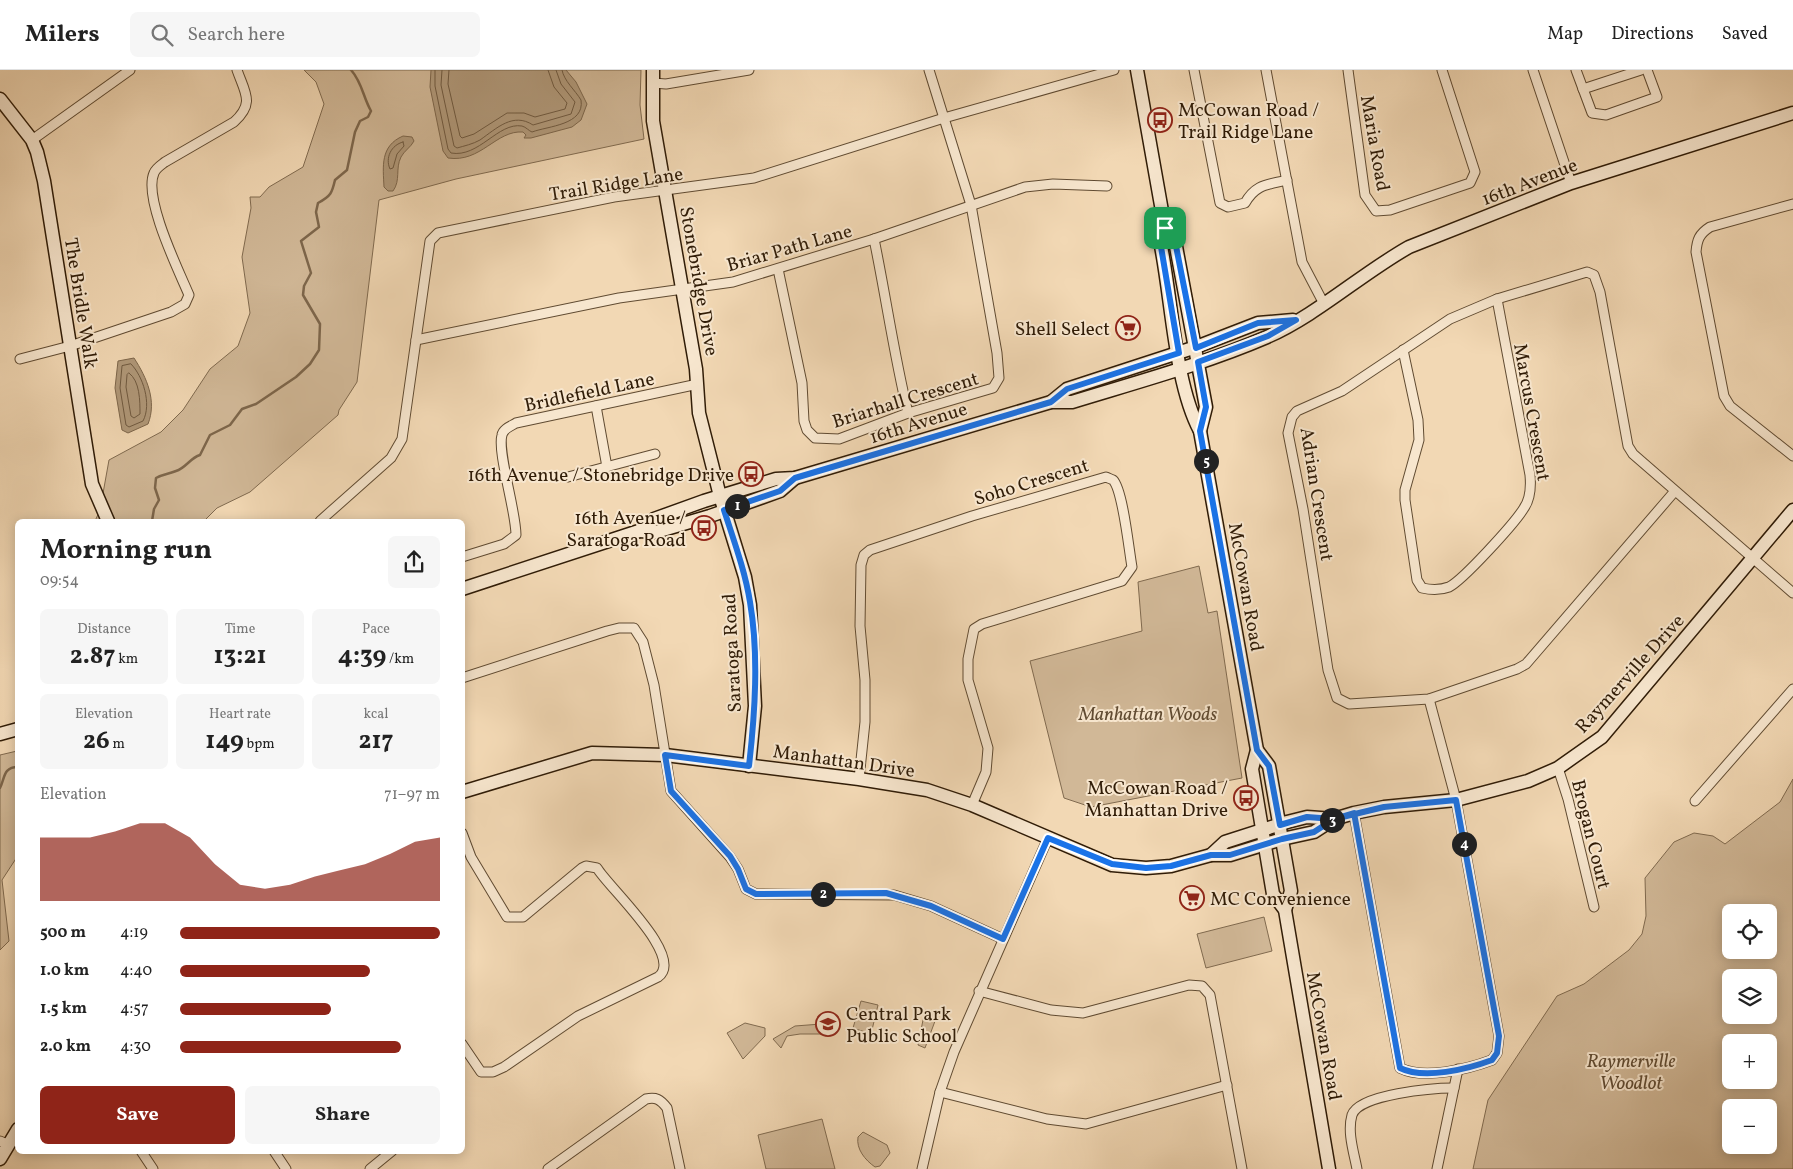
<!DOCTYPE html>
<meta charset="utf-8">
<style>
:root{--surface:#fff;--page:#f6f6f6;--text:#222;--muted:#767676;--line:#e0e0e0;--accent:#8f2418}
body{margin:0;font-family:Vollkorn,serif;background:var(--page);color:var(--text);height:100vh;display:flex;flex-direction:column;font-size:19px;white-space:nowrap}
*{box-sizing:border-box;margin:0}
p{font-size:16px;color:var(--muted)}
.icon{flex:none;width:28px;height:28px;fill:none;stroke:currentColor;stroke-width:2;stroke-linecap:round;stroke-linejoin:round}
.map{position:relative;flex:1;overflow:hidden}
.drawer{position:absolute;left:15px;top:449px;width:450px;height:635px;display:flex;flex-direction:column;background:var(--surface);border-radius:8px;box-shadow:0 2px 12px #0003}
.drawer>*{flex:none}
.buttons{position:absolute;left:1722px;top:834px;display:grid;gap:10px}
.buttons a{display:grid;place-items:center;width:55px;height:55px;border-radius:8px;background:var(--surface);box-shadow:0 2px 12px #0003;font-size:25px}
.pin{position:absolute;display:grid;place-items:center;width:42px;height:42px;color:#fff;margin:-21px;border-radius:10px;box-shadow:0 2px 8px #0006}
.km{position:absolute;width:25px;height:25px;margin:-12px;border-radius:50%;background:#222;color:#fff;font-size:14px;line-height:25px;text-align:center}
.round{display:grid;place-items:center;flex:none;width:52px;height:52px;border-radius:8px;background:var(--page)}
.head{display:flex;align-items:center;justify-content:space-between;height:85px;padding:0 25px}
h1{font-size:28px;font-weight:700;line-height:38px}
.metrics{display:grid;grid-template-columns:repeat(3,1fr);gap:8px;height:85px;padding:5px 25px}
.metrics div{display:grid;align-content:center;border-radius:8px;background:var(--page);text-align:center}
.metrics b{font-size:25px;font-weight:700}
.metrics small{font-size:14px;font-weight:400}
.metrics p{font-size:14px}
.chart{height:140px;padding:10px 25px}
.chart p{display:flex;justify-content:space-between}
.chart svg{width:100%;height:90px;margin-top:5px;fill:var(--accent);opacity:.7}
.primary-button{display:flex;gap:10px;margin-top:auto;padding:10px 25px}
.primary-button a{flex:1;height:58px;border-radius:8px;background:var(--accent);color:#fff;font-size:20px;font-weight:700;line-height:58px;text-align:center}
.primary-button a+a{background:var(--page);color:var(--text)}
ul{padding:0 25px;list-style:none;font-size:16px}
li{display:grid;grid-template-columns:80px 60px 1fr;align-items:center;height:38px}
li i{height:12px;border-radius:6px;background:var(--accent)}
header{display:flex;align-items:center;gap:30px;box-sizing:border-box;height:70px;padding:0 25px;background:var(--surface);border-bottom:1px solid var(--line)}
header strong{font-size:24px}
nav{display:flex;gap:28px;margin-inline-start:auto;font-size:18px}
.search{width:350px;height:45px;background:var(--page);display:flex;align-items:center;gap:12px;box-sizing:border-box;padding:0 18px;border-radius:8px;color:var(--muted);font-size:19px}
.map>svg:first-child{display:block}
.green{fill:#d1b897;stroke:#806a4f;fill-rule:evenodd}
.water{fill:#b09879;stroke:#7d664b}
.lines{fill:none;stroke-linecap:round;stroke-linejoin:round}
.shore{stroke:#705a40;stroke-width:1}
.stream{stroke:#7d664b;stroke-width:2.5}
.street-casing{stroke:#604b32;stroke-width:11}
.secondary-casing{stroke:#301c07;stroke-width:15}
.street{stroke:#f7e6ce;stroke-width:9}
.secondary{stroke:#f7e6ce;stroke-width:12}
.route-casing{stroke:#fff;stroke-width:10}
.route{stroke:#1a73e8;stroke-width:6}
.labels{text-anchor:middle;stroke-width:4;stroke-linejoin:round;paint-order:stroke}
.poi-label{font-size:19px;fill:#301c07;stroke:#f7e6ce;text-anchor:end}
.street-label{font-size:19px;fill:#301c07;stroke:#f7e6ce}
.park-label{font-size:19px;font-style:italic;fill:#604b32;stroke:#f7e6ce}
</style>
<header>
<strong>Milers</strong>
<div class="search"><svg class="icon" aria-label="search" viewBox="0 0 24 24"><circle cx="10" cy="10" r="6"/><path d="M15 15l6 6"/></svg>Search here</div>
<nav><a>Map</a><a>Directions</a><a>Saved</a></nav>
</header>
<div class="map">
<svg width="1793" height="1099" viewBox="0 0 1793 1099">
<rect width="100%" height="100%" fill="#f2d8b4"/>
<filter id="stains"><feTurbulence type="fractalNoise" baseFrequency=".004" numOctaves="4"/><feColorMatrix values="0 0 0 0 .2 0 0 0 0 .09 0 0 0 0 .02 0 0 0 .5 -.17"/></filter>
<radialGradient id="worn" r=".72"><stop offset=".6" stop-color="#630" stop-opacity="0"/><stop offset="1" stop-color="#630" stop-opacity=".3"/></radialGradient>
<g class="green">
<polygon points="304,0 641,0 640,35 644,69 456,109 379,130 357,312 339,340 338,345 250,422 217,438 204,451 95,451 100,440 109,390 161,362 183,340 210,299 238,276 250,243 242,187 251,138 250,127 260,127 269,117 303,97 324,34 316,12"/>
<polygon points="1199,496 1208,543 1217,541 1242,708 1091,737 1064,728 1030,591 1142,561 1138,512"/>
<polygon points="17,681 17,787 2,810 9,871 0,880 0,685"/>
<path d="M1793 709V1099H1473L1488 1030 1557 926 1584 914 1629 880 1642 864 1646 846 1645 808 1674 772 1694 763 1713 766 1725 774 1780 732ZM1731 842H1769V880H1731ZM1731 908H1769V945H1731ZM1731 972H1769V1010H1731ZM1731 1038H1769V1075H1731Z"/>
<polygon points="1264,847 1272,881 1206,898 1197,864"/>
<polygon points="861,931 878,935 871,964 853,958"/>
<polygon points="925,940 938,943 925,978 918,975"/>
<polygon points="745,953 765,958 765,966 743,989 727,963"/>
<polygon points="821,954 824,964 800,964 787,966 781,978 773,969 795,956"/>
<polygon points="822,1049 835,1099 766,1099 758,1065"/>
<path d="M863 1062 887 1075 890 1083 880 1096 875 1097C865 1090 856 1079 858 1067Z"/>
</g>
<g class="water">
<path d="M431 0H566L576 12 587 34 581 50 572 57 531 68H524L526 65 523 62C496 60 481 93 448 88L443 81 430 17Z"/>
<path d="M403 66 412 67 414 71C411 77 404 81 401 87 395 99 401 110 393 121H388L384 117C383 96 380 76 403 66Z"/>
<path d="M134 288C147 308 157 331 148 354L128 363 122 360 115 318 118 291Z"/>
</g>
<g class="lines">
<g class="shore">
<path d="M435 0V16L448 79 451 83C479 88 498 52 522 56 526 57 529 61 532 62 548 56 585 55 581 30 575 20 564 11 562 0"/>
<path d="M442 0 441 15 454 76 457 78C464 76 473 74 480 70 497 58 513 42 533 55L571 44 575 32 561 14 556 0"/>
<polyline points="449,0 448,14 460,66 462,68 474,64 507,43 524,43 535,47 565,39 567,33 554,17 548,0"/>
<path d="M403 72 404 76 397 84 393 98 390 99C385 88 391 75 403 72Z"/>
<path d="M131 294C143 306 152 334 143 351L129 357 126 355 120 318 122 296Z"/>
<path d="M129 303C140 311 140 331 140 344L134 348 131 346 126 317 127 305Z"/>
</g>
<g class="stream">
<path d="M152 451 154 439 159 430 155 418 156 408C163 404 169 404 176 401 186 398 190 388 200 385L210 365 230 355 242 339 256 334 296 307 310 294 319 280 320 254 303 225 304 216 311 203 301 171 319 157 316 142 318 133C331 126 332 123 335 110L347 100 355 62 360 51 368 47 371 41C363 27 362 12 351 0"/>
<path d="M0 718C5 708 3 697 18 697"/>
</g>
<defs>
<g id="street">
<path d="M1194 0 1220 133 1228 137 1245 133C1256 114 1267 115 1287 110"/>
<polyline points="1266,0 1302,192 1324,234"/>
<polyline points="1348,0 1365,125 1376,141 1390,140 1470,113 1475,102 1442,0"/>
<polyline points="1533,0 1571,113"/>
<polyline points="1576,0 1592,43 1606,45 1657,27 1647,0"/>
<polyline points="653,13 666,14 749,0"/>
<polyline points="1583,19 1641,0"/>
<polyline points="32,70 130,0"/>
<path d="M1793 134 1710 157C1699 164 1697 170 1696 182L1724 326 1730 336 1793 386"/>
<path d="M874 169C886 227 894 285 908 343"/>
<polyline points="778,199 802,313 804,351 807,360 815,368 839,369 908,343 993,318 999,308 997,283 971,135 929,0"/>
<polyline points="416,270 619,228 733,212 874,169 1025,117 1053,114 1107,116"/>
<path d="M1403 280 1418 350 1419 370 1405 420V430L1417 510 1422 518C1431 520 1441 520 1449 517 1463 510 1515 453 1524 438 1531 428 1531 416 1530 405L1497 229"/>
<path d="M20 289 70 276 171 242 185 234 189 225C178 199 143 128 154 103 156 98 161 95 165 92L234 52C255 33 245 23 237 0"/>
<polyline points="596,336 607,397"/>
<polyline points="568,407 655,384"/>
<polyline points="1675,421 1526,594 1517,599 1429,629 1349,634 1337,628 1328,600 1303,439 1288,363 1292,347 1297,341 1342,321 1450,249 1497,229 1587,202 1594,205 1600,222 1628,376 1633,384 1793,523"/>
<polyline points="320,451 391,388 402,369 430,171 438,163 614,127 754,108 944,48 1114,0"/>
<path d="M462 487 504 474 516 465C516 441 497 382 502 365 503 359 511 356 516 353L698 314"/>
<polyline points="462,608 607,561 619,558 634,558 643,572 654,615 671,721 730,787 738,799 746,819 756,824 894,825 931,836 1003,869"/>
<polyline points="1558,698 1568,729 1594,837"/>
<path d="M859 709 865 652V610L860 556 861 495 864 485 870 480 972 446 1106 407C1108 408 1111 409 1113 410 1123 420 1129 481 1132 497L1122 511 982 554 974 559 968 589V610L988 678 986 702 972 735"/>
<polyline points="1695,731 1793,619"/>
<path d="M1354 743 1400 998C1424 1010 1468 999 1492 990L1497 983 1499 966 1456 730 1429 629"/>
<path d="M462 763 471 787 507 847H523L582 798 586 796 597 798C608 817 686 887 658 907L578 946 504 997 493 1002H481L462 974"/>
<polyline points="979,921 1051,940 1083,943 1189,915 1202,916 1210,925 1242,1099"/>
<polyline points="940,1022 1047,1049 1086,1054 1227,1015"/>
<polyline points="0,1071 7,1074"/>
<polyline points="141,1081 153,1099"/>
<polyline points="274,1081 286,1099"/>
<polyline points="370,1099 392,1081"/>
<path d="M548 1099 646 1029C656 1027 660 1029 667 1038L680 1099"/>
<polyline points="922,1099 940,1022 954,982 1048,768"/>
<path d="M1357 1099C1354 1083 1347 1062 1352 1045 1359 1024 1434 1018 1454 1018"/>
<polyline points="1437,1099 1458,999"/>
</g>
<g id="secondary">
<polyline points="653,0 653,51 696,299 699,343 720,426 745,507 750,535 755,636 749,696"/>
<polyline points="1137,0 1165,158 1175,171 1206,337 1200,361"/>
<polyline points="0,29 32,70 37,82 44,111 92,414 108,451"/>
<path d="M1165 158 1160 171C1172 228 1174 312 1200 361L1257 680 1252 699 1273 824 1285 840 1329 1099"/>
<polyline points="1051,332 1067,319 1196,277 1258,253 1293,250"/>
<polyline points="639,461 656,462 710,446 780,421 795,408"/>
<path d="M462 519 639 461 654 449 704 431 776 409 795 408 1051 332H1072C1137 312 1204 294 1267 267 1317 245 1361 204 1409 177L1571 113 1793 43"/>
<polyline points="0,664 18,659"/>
<polyline points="1257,680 1269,696 1291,821 1285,840"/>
<polyline points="462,722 592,683 665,685 859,709 927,720 972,735 1112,795 1146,798 1171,796 1211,785 1230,785 1282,769 1314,762 1334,749 1354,743 1384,737 1456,730 1528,711 1558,698 1602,667 1793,440"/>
<polyline points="1211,785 1225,772 1287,752 1307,747 1334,749"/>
<polyline points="0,1089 18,1059"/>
</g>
</defs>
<use href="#street" class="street-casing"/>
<use href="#secondary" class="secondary-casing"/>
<use href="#street" class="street"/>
<use href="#secondary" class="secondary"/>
</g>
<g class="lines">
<defs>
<path id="route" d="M1165 158 1160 171 1179 283 1067 319 1051 332 795 408 780 421 724 440C734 471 745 501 750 532 759 585 755 643 749 696L665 685 671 721 730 786 738 799 746 819 756 824 886 823 931 836 1003 869 1048 768 1112 794 1146 798 1171 796 1211 785H1230L1282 769 1314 762 1334 749 1354 743 1400 998C1424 1010 1468 999 1492 990L1497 983 1499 966 1456 730 1384 737 1334 749 1307 747 1280 755 1269 696 1257 680 1200 361 1206 337 1198 292 1268 266 1296 250 1258 253 1196 278 1175 171 1165 158"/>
</defs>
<use href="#route" class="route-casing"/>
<use href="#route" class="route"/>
</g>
<defs>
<symbol id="bus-ring" viewBox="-11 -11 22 22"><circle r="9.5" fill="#f7e6ce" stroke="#8f2418" stroke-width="1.5"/><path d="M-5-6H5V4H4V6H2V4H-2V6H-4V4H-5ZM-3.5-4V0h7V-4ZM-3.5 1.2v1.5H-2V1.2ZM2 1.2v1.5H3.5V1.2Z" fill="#8f2418"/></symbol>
<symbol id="supermarket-ring" viewBox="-11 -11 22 22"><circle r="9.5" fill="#f7e6ce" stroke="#8f2418" stroke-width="1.5"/><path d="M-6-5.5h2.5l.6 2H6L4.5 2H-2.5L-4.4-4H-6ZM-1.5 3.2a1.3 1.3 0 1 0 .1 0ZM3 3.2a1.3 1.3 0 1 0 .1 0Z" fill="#8f2418"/></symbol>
<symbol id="school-ring" viewBox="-11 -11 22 22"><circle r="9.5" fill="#f7e6ce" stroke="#8f2418" stroke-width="1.5"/><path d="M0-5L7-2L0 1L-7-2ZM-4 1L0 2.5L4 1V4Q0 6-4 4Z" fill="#8f2418"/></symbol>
</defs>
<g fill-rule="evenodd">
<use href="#bus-ring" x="1146" y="36" width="28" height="28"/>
<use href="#supermarket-ring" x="1114" y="244" width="28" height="28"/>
<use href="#bus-ring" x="737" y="390" width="28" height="28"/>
<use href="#bus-ring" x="690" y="444" width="28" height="28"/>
<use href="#bus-ring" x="1232" y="714" width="28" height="28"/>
<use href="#supermarket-ring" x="1178" y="814" width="28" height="28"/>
<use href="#school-ring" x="814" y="940" width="28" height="28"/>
</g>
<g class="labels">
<g class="poi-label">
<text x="1178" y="46" text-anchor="start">McCowan Road /<tspan x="1178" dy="22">Trail Ridge Lane</tspan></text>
<text x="1110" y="265">Shell Select</text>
<text x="734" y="411">16th Avenue / Stonebridge Drive</text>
<text x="686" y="454">16th Avenue /<tspan x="686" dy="22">Saratoga Road</tspan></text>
<text x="1228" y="724">McCowan Road /<tspan x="1228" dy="22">Manhattan Drive</tspan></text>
<text x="1210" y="835" text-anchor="start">MC Convenience</text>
<text x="846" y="950" text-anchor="start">Central Park<tspan x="846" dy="22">Public School</tspan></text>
</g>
<g class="street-label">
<text transform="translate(1376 73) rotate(80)" y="7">Maria Road</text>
<text transform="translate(1529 111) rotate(-21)" y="7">16th Avenue</text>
<text transform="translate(616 113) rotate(-9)" y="7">Trail Ridge Lane</text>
<text transform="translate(789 177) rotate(-16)" y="7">Briar Path Lane</text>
<text transform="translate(700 211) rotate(80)" y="7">Stonebridge Drive</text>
<text transform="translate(82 233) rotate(81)" y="7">The Bridle Walk</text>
<text transform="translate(589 321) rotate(-12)" y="7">Bridlefield Lane</text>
<text transform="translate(905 329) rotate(-17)" y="7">Briarhall Crescent</text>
<text transform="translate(1533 342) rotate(80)" y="7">Marcus Crescent</text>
<text transform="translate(918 352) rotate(-17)" y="7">16th Avenue</text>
<text transform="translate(1031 411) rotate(-17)" y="7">Soho Crescent</text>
<text transform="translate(1318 424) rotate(81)" y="7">Adrian Crescent</text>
<text transform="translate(1247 517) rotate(80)" y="7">McCowan Road</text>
<text transform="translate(731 583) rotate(-93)" y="7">Saratoga Road</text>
<text transform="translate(1629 603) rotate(-48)" y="7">Raymerville Drive</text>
<text transform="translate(844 690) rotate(8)" y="7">Manhattan Drive</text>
<text transform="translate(1592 764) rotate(76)" y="7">Brogan Court</text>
<text transform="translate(1325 966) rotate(80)" y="7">McCowan Road</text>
</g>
<g class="park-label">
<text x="1148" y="650">Manhattan Woods</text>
<text x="1631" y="997">Raymerville<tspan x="1631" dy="22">Woodlot</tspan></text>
</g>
</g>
<rect width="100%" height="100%" filter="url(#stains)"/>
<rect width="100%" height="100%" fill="url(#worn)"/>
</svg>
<div class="buttons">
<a><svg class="icon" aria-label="locate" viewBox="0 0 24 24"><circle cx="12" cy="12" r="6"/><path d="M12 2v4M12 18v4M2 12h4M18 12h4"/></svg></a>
<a><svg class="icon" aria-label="layers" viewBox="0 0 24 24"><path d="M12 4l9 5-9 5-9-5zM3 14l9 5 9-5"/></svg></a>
<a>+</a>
<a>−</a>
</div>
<div class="pin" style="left:1165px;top:158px;background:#1e9e55"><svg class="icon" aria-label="arrive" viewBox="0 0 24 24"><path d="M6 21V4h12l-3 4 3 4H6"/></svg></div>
<b class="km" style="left:737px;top:436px">1</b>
<b class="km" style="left:823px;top:824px">2</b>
<b class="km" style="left:1332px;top:750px">3</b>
<b class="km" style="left:1464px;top:774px">4</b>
<b class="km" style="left:1206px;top:391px">5</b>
<section class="drawer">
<div class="head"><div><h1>Morning run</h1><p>09:54</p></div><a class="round"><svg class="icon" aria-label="share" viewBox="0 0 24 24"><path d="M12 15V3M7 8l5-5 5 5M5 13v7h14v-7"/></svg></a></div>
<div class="metrics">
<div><p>Distance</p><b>2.87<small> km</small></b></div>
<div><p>Time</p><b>13:21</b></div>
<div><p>Pace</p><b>4:39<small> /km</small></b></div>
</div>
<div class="metrics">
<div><p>Elevation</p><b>26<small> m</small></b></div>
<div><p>Heart rate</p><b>149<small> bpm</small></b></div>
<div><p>kcal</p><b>217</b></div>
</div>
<div class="chart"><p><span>Elevation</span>71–97 m</p>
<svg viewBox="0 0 160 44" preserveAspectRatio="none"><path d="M0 44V13L10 13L20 13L30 10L40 6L50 6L60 13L70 26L80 36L90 38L100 36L110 32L120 29L130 26L140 21L150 15L160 13V44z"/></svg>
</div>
<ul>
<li><b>500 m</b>4:19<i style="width:100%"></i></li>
<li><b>1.0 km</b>4:40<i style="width:73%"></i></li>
<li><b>1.5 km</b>4:57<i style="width:58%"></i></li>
<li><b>2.0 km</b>4:30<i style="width:85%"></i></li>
</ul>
<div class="primary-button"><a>Save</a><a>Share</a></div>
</section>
</div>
